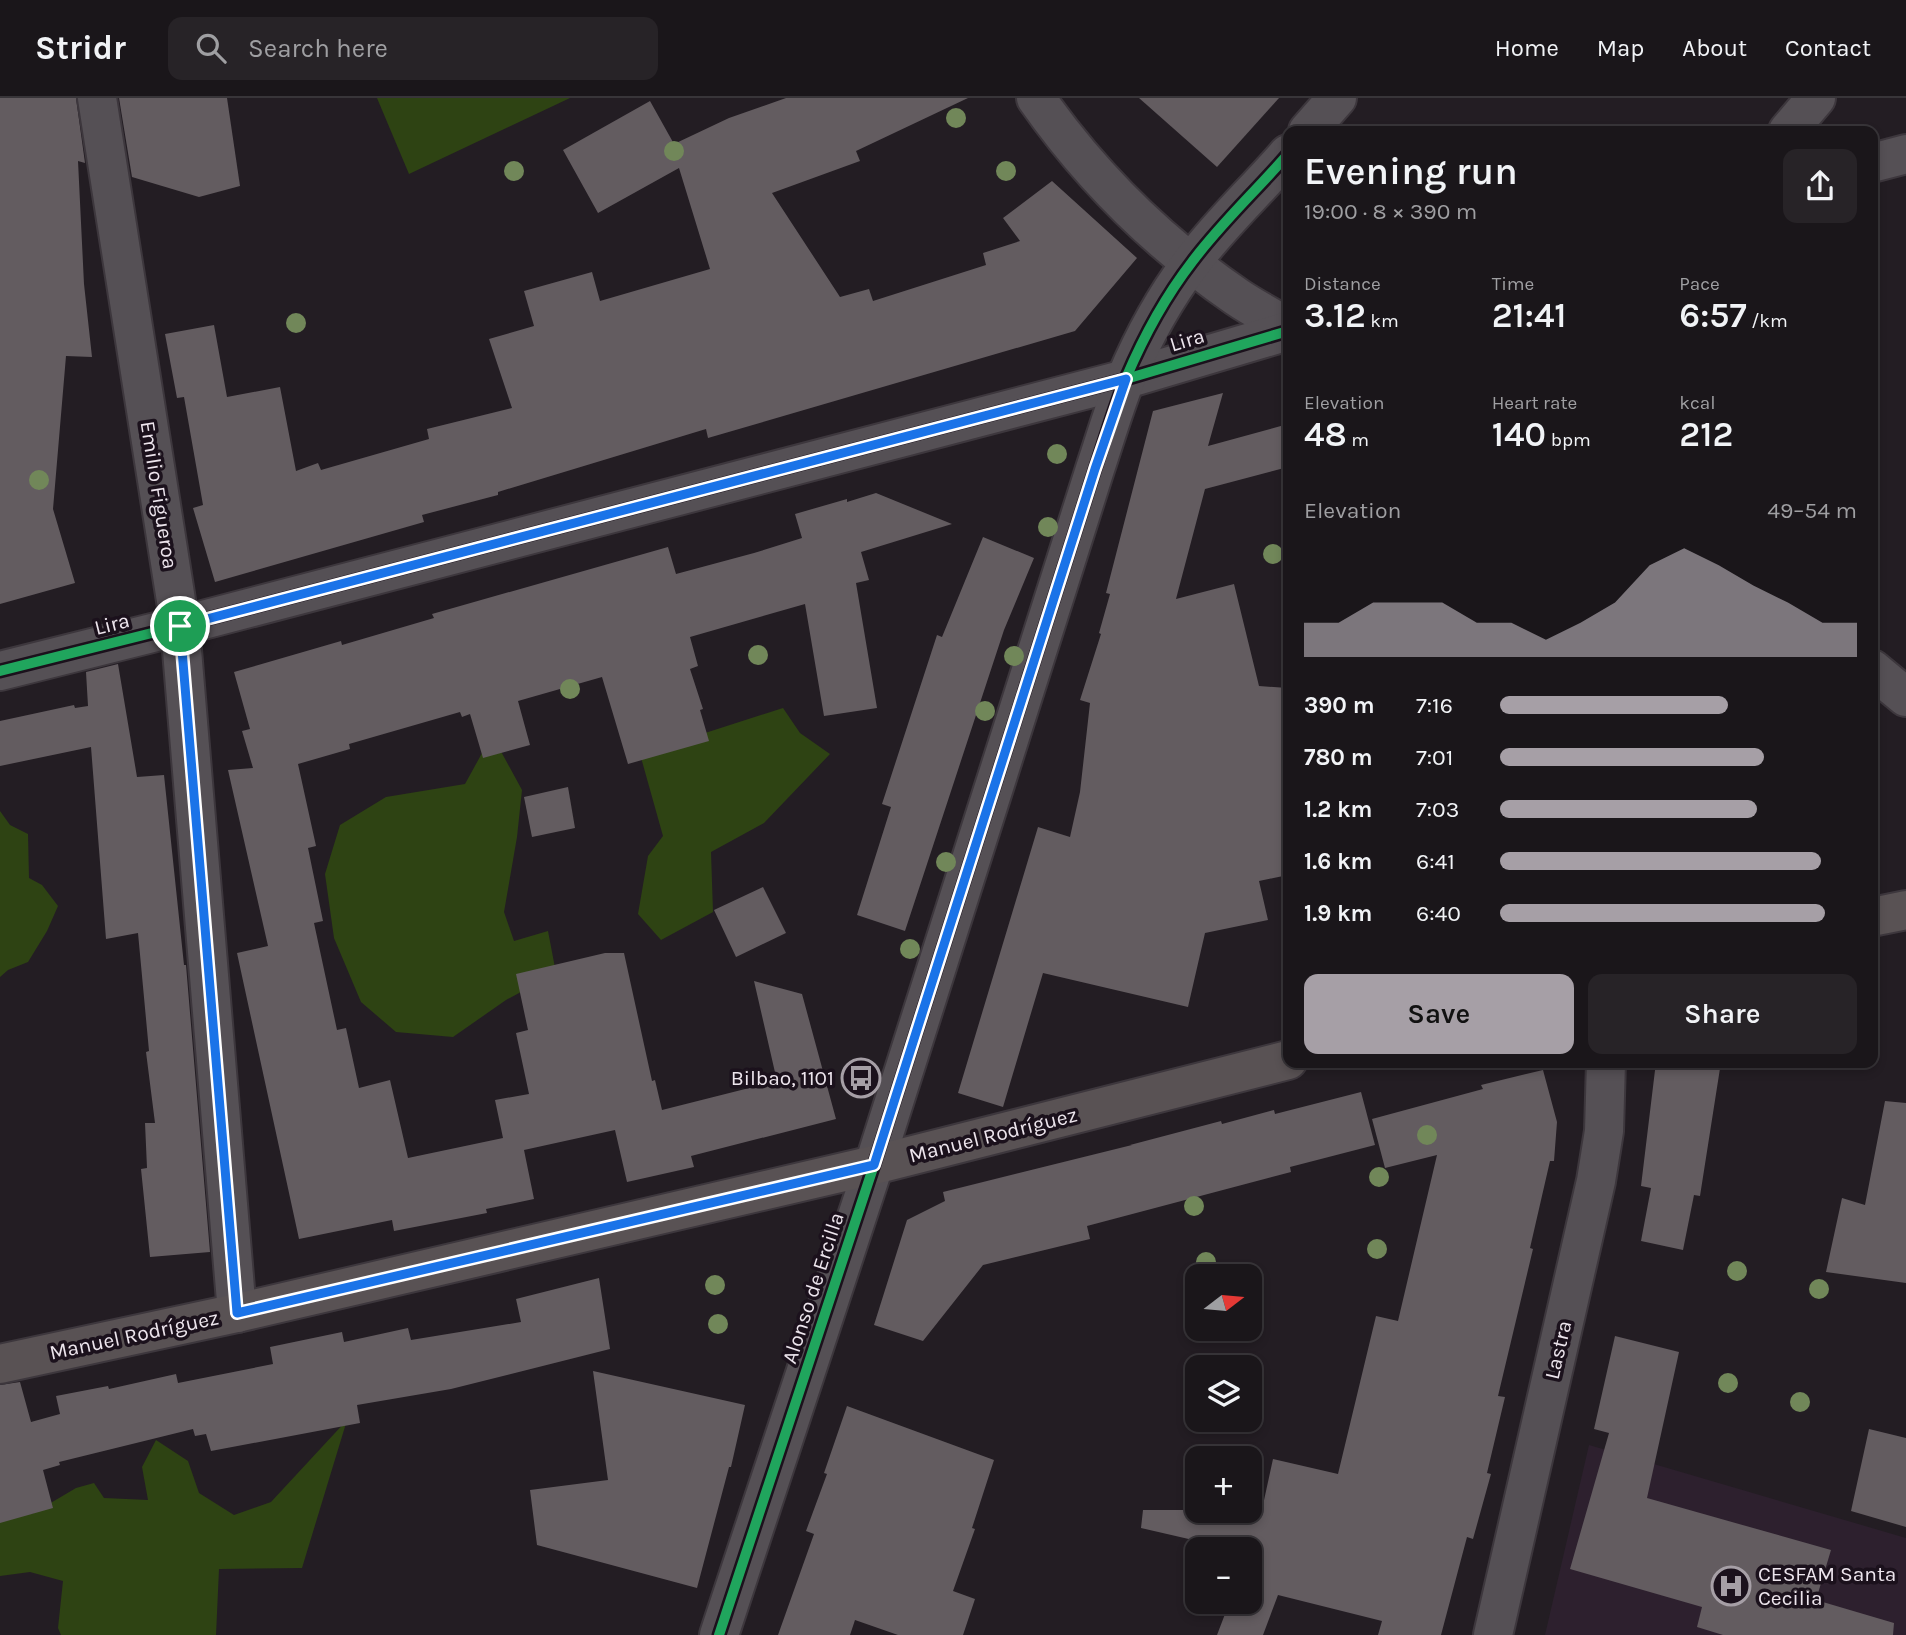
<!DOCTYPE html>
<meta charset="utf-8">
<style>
:root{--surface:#1a161a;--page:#272327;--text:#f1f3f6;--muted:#9f9fa2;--line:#383539;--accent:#a69fa6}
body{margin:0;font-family:Karla,sans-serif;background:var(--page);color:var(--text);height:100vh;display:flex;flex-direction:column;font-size:26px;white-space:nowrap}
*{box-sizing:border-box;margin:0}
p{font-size:23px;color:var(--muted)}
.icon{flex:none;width:38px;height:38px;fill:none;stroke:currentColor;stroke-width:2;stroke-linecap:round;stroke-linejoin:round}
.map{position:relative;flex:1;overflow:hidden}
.side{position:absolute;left:1283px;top:28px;width:595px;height:942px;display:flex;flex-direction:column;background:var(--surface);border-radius:14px;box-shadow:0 4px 10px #0003,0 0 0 2px var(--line)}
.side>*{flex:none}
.needle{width:46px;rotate:74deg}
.buttons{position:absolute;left:1185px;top:1166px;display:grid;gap:14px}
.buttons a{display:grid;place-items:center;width:77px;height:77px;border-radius:14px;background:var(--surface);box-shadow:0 4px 10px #0003,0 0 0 2px var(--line);font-size:35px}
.pin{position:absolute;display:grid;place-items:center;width:60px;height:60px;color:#fff;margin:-30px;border:4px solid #fff;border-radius:50%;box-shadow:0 2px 7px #0007}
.round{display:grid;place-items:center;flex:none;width:74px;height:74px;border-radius:14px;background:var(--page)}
.head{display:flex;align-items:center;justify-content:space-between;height:119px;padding:0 21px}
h1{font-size:38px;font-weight:600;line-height:52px}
.figures{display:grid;grid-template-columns:repeat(3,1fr);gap:10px;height:119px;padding:7px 21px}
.figures div{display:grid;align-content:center}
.figures b{font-size:35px;font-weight:600}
.figures small{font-size:19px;font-weight:400}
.figures p{font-size:19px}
.chart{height:196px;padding:14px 21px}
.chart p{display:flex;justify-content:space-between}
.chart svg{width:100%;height:126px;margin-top:7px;fill:var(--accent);opacity:.7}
.action{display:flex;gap:14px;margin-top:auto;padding:14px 21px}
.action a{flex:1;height:80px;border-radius:14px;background:var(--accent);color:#111;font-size:28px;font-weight:600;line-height:80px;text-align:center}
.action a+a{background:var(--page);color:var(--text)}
ul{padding:0 21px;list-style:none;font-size:23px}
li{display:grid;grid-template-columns:112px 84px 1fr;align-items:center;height:52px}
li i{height:18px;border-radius:9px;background:var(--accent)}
header{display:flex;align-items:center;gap:42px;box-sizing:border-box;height:98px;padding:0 35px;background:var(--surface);border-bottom:2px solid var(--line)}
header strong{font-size:33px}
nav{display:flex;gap:38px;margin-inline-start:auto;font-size:24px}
.search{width:490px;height:63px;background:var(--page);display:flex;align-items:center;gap:18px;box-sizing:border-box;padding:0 24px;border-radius:14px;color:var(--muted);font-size:26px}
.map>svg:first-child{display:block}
.built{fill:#2d202e}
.green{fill:#2e4313}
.building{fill:#635c60}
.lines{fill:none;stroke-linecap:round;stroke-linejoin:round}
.minor-casing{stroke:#3d373d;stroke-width:42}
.secondary-casing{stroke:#3d373d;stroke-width:42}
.minor{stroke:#555055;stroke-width:38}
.secondary{stroke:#595254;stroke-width:38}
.cycleway-casing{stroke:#1b111c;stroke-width:15}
.cycleway{stroke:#20a55d;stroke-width:10}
.tree{fill:#718759}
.route-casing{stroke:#fff;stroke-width:14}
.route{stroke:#1a73e8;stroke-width:9}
.labels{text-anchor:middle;stroke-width:7;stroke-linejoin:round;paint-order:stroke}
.street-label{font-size:21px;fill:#ede5ed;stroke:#1b111c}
.poi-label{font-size:21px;fill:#ede5ed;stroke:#1b111c;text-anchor:end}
</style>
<header>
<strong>Stridr</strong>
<div class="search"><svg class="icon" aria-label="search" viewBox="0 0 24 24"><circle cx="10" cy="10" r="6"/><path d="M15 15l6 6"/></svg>Search here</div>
<nav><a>Home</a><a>Map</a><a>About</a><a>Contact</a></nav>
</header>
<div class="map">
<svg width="1906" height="1537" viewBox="0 0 1906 1537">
<rect width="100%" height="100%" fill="#231d23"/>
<polygon class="built" points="1589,1347 1906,1440 1906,1537 1545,1537"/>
<g class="green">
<polygon points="377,0 570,0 409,76"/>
<polygon points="783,610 800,635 830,656 764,725 711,754 713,814 661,842 638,816 648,758 663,738 640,656"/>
<polygon points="492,637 522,692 517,739 504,814 514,843 548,833 556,875 506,902 453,939 396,934 361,904 334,840 325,776 340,727 386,699 465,686"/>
<polygon points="0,713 10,727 28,736 29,780 42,787 58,808 47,833 28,864 8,872 0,879"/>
<polygon points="347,1322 302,1470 219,1471 216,1537 61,1537 58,1530 63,1483 30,1474 0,1478 0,1403 32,1416 76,1390 94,1385 104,1400 148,1402 142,1369 156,1342 188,1363 199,1395 234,1417 271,1404"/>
</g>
<g class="building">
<polygon points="0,0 76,0 85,65 78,63 84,186 92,259 66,258 53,411 75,485 0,506"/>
<polygon points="119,0 227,0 240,88 199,99 132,79"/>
<polygon points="786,0 968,0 856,53 860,63 772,95 840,199 869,191 873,203 986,167 983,155 1020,143 1003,120 1052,83 1137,160 1075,233 708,340 706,331 498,394 498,397 422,417 424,424 215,484 193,410 203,407 184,299 177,300 165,236 214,227 227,299 280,289 296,373 318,365 321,372 429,341 427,331 512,310 489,241 534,228 524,193 592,174 600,203 710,171 679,70 598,115 563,52 650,3 674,46 729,20"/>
<polygon points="1139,0 1279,0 1217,69"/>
<polygon points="1223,295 1208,348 1288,326 1288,369 1205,391 1176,501 1234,486 1259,588 1288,590 1288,777 1259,783 1268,822 1205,835 1188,909 1043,875 1003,1009 958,995 1038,729 1070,739 1080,694 1090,605 1080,602 1101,536 1099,535 1110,496 1106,495 1153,313"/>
<polygon points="876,395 952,426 861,454 869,482 856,485 877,610 824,618 805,506 690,539 698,568 690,571 703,611 700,612 709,643 628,666 602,579 518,603 530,647 483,660 470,616 462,619 460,614 349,646 350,651 298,666 316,748 308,750 323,823 314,825 337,932 346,930 359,990 390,982 408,1060 503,1040 495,1002 529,996 516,935 528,932 516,876 605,855 624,855 652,983 655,982 662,1012 777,983 754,883 802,896 836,1021 691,1058 694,1069 627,1084 615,1032 524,1052 534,1101 486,1111 487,1115 394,1133 392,1122 299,1141 237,855 268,848 228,672 253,670 242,633 250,631 234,574 341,543 342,547 434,520 432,516 668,449 676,476 754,455 802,440 795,416 847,401 847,404"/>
<polygon points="983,439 1034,460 1004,532 905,833 857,817 891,709 882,706 937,537 942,539"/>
<polygon points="118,566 137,679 164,677 184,867 186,867 210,1154 150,1159 141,1071 147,1070 145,1025 155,1025 146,954 149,953 138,835 106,841 91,649 0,668 0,623 74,607 75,610 88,608 86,574"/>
<polygon points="568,689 575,730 532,739 524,699"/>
<polygon points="763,789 786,835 736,859 714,812"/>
<polygon points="1656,964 1721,964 1700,1098 1694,1097 1683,1152 1641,1143 1651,1090 1641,1088"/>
<polygon points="1543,972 1557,1024 1554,1063 1550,1063 1530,1150 1533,1151 1498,1298 1505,1299 1487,1375 1491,1376 1473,1441 1467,1439 1441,1537 1378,1537 1382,1523 1278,1497 1263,1537 1217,1537 1230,1503 1250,1503 1250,1451 1232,1451 1141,1430 1143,1412 1246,1412 1261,1416 1273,1361 1338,1376 1376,1218 1398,1223 1437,1057 1385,1070 1372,1021 1483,991 1481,987"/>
<polygon points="1361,994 1375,1047 1290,1069 1291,1074 1087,1128 1090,1141 983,1167 923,1243 874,1227 907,1122 945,1103 943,1094 1132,1047 1130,1047 1221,1023 1222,1026 1274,1012 1275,1016"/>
<polygon points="1885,1003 1906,1005 1906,1185 1826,1174 1842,1100 1865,1107"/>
<polygon points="599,1180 610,1251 451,1291 357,1307 360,1325 211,1353 206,1336 195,1338 193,1331 59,1364 60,1367 43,1372 53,1410 0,1425 0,1287 20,1284 31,1324 60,1316 56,1298 108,1288 109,1291 176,1276 178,1285 273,1266 270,1249 342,1234 344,1244 408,1230 411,1242 521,1224 516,1201"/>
<polygon points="1615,1238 1679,1254 1647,1400 1831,1452 1816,1502 1894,1525 1893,1537 1723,1537 1697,1529 1702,1509 1570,1471 1609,1335 1594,1331"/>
<polygon points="593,1273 745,1307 731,1369 729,1369 697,1490 537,1447 530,1392 608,1382"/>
<polygon points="847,1308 994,1362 972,1430 975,1431 953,1493 975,1501 963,1537 898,1537 855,1522 850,1537 778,1537 814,1436 806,1433 827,1376 824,1375"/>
<polygon points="1869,1331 1906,1340 1906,1429 1851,1413"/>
</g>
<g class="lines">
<defs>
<g id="minor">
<polyline points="97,0 180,528 237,1215"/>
<path d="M1036 0C1092 80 1157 144 1237 199 1253 210 1271 219 1288 229"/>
<polyline points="1308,33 1337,0"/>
<polyline points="1788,33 1816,0"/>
<polyline points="1872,65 1906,56"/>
<polyline points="1872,571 1906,599"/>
<polyline points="0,573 180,528 1126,281 1288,233"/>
<path d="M719 1537 874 1067 1095 371C1105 341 1114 310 1126 280 1143 240 1165 199 1192 164 1221 125 1256 93 1288 56"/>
<polyline points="1493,1537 1596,1083 1604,1033 1606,964"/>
</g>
<g id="secondary">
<polyline points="1872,819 1906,812"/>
<polyline points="0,1266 237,1215 874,1067 1288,962"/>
</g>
</defs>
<use href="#minor" class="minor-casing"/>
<use href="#secondary" class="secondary-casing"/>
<use href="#minor" class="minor"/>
<use href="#secondary" class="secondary"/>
<defs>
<g id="cycleway">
<polyline points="0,573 180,528 1126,281 1288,233"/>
<path d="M719 1537 874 1067 1095 371C1105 341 1114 310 1126 280 1143 240 1165 199 1192 164 1221 125 1256 93 1288 56"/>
</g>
</defs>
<use href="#cycleway" class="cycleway-casing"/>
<use href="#cycleway" class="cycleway"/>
</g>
<g class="tree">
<circle cx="956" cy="20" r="10"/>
<circle cx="674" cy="53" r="10"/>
<circle cx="514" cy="73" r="10"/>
<circle cx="1006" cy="73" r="10"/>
<circle cx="296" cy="225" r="10"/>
<circle cx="1057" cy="356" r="10"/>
<circle cx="39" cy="382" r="10"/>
<circle cx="1048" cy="429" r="10"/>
<circle cx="1273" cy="456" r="10"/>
<circle cx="758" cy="557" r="10"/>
<circle cx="1014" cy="558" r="10"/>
<circle cx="570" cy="591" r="10"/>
<circle cx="985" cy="613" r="10"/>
<circle cx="946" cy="764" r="10"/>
<circle cx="910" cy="851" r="10"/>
<circle cx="1427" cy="1037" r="10"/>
<circle cx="1379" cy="1079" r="10"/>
<circle cx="1194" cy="1108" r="10"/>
<circle cx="1377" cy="1151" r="10"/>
<circle cx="1206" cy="1164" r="10"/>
<circle cx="1737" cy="1173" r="10"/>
<circle cx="715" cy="1187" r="10"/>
<circle cx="1819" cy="1191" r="10"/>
<circle cx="718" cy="1226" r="10"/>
<circle cx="1728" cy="1285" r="10"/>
<circle cx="1800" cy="1304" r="10"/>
</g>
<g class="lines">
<defs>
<polygon id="route" points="1126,281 1095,371 874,1067 237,1215 180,528"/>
</defs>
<use href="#route" class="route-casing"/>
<use href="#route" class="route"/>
</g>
<defs>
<symbol id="bus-ring" viewBox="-11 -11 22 22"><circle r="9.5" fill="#1b111c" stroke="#a69fa6" stroke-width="1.5"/><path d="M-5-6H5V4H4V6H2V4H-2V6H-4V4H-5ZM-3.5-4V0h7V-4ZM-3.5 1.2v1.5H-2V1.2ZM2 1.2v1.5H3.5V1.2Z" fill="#a69fa6"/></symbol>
<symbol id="hospital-ring" viewBox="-11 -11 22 22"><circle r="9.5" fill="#1b111c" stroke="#a69fa6" stroke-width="1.5"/><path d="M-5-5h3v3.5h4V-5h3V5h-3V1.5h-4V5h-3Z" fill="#a69fa6"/></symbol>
</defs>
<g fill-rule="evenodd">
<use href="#bus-ring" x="839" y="958" width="44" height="44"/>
<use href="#hospital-ring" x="1709" y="1466" width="44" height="44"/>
</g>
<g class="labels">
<g class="street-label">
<text transform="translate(1187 242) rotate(-17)" y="7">Lira</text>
<text transform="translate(159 397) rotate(81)" y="7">Emilio Figueroa</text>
<text transform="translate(112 526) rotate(-14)" y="7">Lira</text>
<text transform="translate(993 1037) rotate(-14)" y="7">Manuel Rodríguez</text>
<text transform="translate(813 1190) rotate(-72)" y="7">Alonso de Ercilla</text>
<text transform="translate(134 1237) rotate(-12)" y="7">Manuel Rodríguez</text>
<text transform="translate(1558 1252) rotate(-77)" y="7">Lastra</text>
</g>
<g class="poi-label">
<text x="834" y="987">Bilbao, 1101</text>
<text x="1758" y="1483" text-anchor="start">CESFAM Santa<tspan x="1758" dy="24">Cecilia</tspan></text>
</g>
</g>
</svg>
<div class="buttons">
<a><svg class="needle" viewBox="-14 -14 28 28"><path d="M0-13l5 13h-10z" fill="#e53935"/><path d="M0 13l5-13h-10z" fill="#9f9fa2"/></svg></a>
<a><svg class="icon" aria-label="layers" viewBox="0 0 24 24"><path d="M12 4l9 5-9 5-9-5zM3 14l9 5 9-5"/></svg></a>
<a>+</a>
<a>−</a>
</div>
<div class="pin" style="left:180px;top:528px;background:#1e9e55"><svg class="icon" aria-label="arrive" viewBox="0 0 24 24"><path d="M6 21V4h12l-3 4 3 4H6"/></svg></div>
<section class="side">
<div class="head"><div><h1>Evening run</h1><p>19:00 · 8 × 390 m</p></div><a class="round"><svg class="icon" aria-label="share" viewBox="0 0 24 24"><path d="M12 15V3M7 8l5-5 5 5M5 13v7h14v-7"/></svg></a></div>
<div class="figures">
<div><p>Distance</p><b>3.12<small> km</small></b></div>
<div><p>Time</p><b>21:41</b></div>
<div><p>Pace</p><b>6:57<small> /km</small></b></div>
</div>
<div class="figures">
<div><p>Elevation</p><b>48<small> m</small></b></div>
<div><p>Heart rate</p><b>140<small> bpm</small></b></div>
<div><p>kcal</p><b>212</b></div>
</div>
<div class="chart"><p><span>Elevation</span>49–54 m</p>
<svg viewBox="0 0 160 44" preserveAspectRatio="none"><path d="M0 44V32L10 32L20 25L30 25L40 25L50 32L60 32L70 38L80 32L90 25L100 12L110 6L120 12L130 19L140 25L150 32L160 32V44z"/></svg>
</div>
<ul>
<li><b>390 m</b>7:16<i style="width:64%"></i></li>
<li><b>780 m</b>7:01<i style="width:74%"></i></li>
<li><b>1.2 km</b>7:03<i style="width:72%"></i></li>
<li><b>1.6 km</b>6:41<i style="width:90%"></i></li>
<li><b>1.9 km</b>6:40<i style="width:91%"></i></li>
</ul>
<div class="action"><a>Save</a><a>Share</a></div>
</section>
</div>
